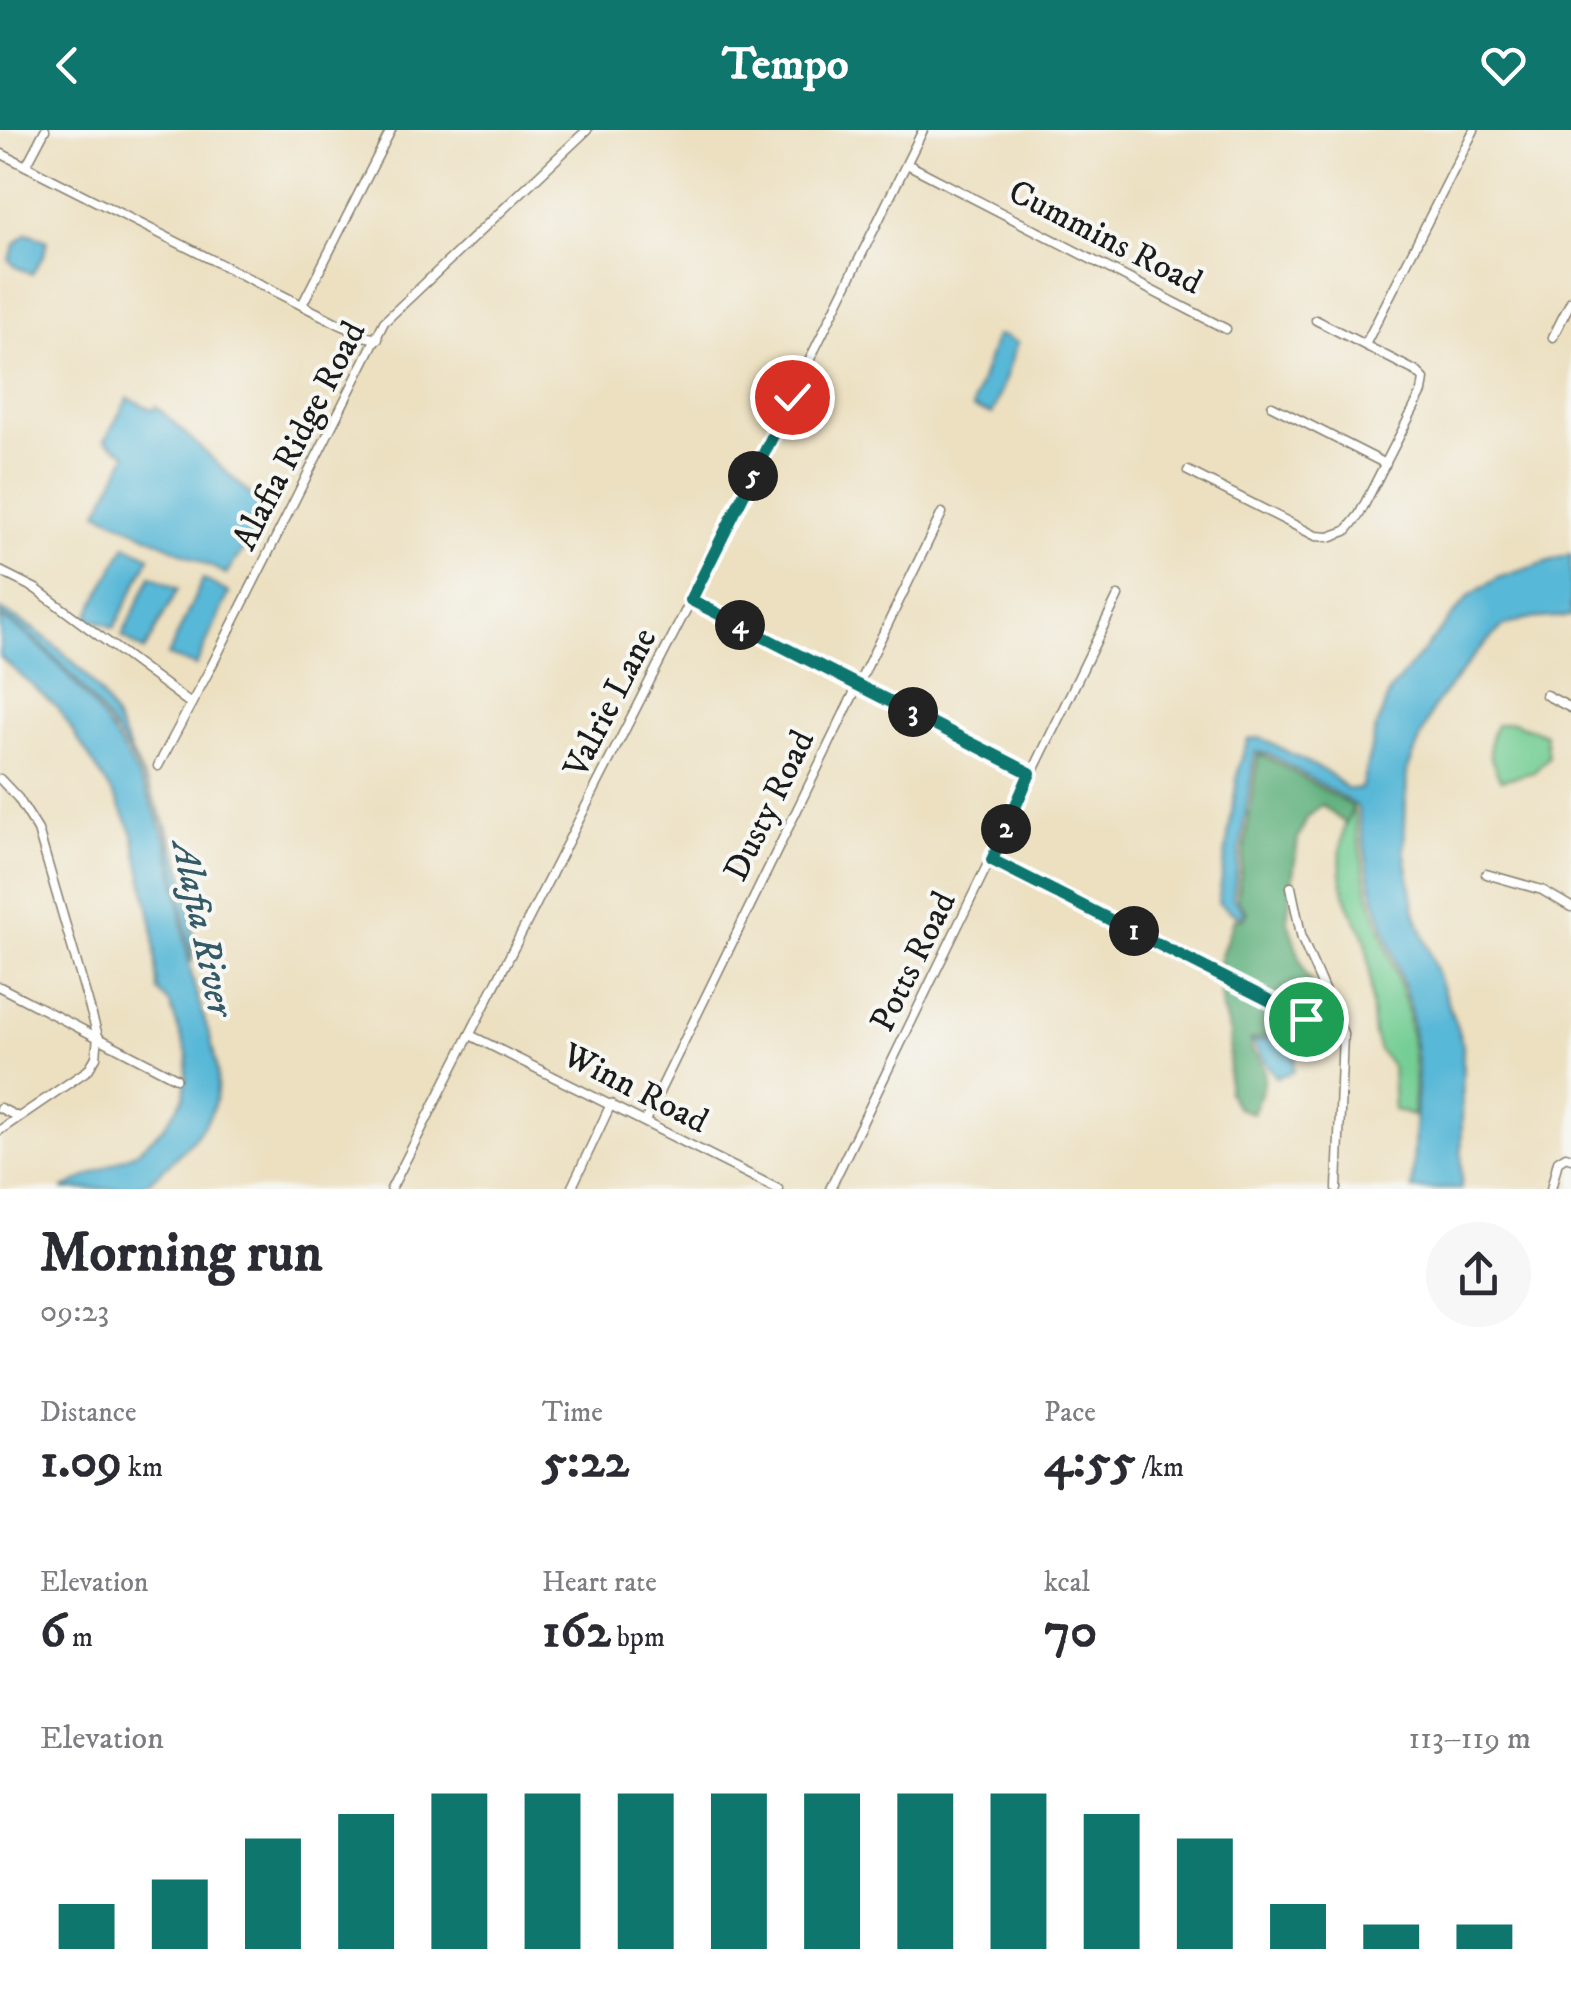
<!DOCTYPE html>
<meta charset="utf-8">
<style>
:root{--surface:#fff;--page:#f7f7f7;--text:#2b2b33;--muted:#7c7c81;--accent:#0f766e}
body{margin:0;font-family:"IM FELL DW Pica",serif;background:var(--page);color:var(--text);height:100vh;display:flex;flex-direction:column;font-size:38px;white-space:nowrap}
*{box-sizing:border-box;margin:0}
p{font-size:32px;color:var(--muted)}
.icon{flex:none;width:55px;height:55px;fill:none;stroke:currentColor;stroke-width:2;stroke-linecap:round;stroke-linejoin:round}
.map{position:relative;height:1059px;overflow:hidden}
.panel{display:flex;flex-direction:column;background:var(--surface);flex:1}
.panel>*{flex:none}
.pin{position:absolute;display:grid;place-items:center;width:85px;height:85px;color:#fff;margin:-42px;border:5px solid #fff;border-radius:50%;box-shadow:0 2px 10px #0007}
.km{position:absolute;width:50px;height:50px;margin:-25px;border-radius:50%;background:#222;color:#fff;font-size:28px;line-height:50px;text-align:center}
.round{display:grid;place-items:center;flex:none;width:105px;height:105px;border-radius:52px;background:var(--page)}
.head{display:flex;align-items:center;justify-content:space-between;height:170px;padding:0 40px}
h1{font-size:55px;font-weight:700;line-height:75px}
.figures{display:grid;grid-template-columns:repeat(3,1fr);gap:15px;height:170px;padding:10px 40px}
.figures div{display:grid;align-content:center}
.figures b{font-size:50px;font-weight:700}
.figures small{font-size:28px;font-weight:400}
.figures p{font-size:28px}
.chart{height:280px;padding:20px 40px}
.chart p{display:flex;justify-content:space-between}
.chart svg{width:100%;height:180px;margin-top:10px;stroke:var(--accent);stroke-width:6}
header{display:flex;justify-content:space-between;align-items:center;height:130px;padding:0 40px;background:var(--accent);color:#fff;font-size:45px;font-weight:700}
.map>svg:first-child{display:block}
.green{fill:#75ce94;stroke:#487558;stroke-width:2.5}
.forest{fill:#60b17e;stroke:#3e664d;stroke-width:2.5}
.water{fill:#59b8d7;stroke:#3a6a7a;stroke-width:2.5}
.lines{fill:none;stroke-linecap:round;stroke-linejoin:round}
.minor-casing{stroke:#847e6e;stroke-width:11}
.minor{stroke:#fff;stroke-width:8}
.route-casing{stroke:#fff;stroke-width:20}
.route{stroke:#0f766e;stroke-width:12}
.labels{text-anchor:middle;stroke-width:8;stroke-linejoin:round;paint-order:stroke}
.street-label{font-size:35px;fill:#1c1c1c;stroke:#f6f6f2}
.water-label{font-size:38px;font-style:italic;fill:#345a67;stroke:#f6f6f2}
</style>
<header><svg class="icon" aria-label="back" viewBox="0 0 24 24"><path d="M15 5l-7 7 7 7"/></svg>Tempo<svg class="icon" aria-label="heart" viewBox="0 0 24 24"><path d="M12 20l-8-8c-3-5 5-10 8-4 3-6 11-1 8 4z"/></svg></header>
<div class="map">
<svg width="1571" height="1059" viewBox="0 0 1571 1059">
<rect width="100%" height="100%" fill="#f6f6f2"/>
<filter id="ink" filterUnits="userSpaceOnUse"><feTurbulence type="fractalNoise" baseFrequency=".01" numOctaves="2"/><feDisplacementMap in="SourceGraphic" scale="20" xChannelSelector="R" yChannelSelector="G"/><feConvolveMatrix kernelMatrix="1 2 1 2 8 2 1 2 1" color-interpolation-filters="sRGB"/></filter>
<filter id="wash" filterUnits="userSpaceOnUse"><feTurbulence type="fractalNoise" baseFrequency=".0048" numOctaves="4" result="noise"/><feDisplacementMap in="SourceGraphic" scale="40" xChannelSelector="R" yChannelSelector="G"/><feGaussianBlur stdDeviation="2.25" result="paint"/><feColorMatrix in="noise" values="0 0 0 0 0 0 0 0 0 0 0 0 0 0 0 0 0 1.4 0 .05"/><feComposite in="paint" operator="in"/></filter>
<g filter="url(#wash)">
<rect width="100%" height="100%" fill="#ece0c1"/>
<g class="green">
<path d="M1513 592 1545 604 1548 627 1534 642 1501 650C1490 631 1485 616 1496 595Z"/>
<path d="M1353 677 1367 757 1407 877 1415 939 1413 986 1394 980 1392 936 1379 920 1374 905C1370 874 1372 842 1366 812 1363 798 1354 789 1349 776 1337 748 1337 703 1353 677Z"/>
</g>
<path class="forest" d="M1258 625 1267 627 1353 677 1346 694 1321 675 1307 688 1298 709 1287 789 1305 843 1329 878 1318 898 1302 901 1284 890 1276 893 1264 907 1250 910 1251 920C1273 937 1264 960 1252 983L1237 978 1228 962 1230 903 1222 880 1219 844V832L1234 788 1243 789 1247 782 1237 768Z"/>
<g class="water">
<polygon points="27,103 47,110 44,125 32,144 16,137 9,130 16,113"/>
<polygon points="996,206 1003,206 1017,213 996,276 992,284 973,278 974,271"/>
<polygon points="128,268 153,280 156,276 266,379 254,404 226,444 98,382 127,324 105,310"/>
<polygon points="126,415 150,427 114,498 87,487"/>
<polygon points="1571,424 1571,486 1525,489 1502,497 1476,523 1434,576 1407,641 1404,719 1415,782 1463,915 1461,1059 1412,1059 1418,939 1410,876 1371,755 1357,676 1269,624 1255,622 1233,768 1244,782 1242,786 1234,784 1218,773 1239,636 1248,609 1261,608 1330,644 1347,659 1361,659 1375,601 1390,561 1469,466 1498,448"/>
<polygon points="151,446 178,459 144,521 122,506"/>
<polygon points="203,449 229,463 196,536 168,526"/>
<path d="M0 480C35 496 71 526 95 556 114 581 125 610 138 637 169 700 200 761 192 833 184 790 179 745 167 703 147 635 64 517 0 485Z"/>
<path d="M0 488C64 520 141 635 163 702 179 749 181 802 193 851 202 890 230 943 211 983 202 1003 157 1049 138 1058 124 1059 79 1059 62 1059L138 1021 164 997 184 967 188 927 170 874 158 861 153 796 133 704 118 672 58 578 0 527Z"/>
<polygon points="1285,893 1299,905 1293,942 1276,947 1252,912 1266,910 1277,896"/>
</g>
</g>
<g filter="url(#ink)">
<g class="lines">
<defs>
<g id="minor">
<polyline points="0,23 363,206 378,209"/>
<polyline points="907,34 1226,199"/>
<polyline points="26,36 45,0"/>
<polyline points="302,175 391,0"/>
<polyline points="1553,207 1571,171"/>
<polyline points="1365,215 1474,0"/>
<polyline points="1272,276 1386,334"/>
<polyline points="1188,341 1316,406 1329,407 1346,401 1359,385 1422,262 1424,249 1417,242 1316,190"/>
<polyline points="0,441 36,459 191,574"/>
<polyline points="691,470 1030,643"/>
<polyline points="1546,565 1571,578"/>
<polyline points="158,636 211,537 384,192 587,0"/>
<polyline points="0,649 18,668 38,700 98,906 96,927 88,940 0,1000"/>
<polyline points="992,730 1320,897 1339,894"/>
<polyline points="1486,744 1542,760 1571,777"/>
<polyline points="1291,757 1302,809 1343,903 1337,1059"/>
<polyline points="0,857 176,948"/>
<polyline points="470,905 778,1059"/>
<polyline points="0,978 18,987"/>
<polyline points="645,991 942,383"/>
<polyline points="391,1059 691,470 923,0"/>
<polyline points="571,1059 611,974"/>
<polyline points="830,1059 1118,466"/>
<polyline points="1551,1059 1558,1031 1566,1026 1571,1028"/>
</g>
</defs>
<use href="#minor" class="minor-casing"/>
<use href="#minor" class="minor"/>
</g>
</g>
<g class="lines" filter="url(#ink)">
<defs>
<polyline id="route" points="792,267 691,470 1030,643 992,730 1306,889"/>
</defs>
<use href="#route" class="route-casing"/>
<use href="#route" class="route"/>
</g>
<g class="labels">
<g class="street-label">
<text transform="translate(1106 106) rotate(27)" y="12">Cummins Road</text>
<text transform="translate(298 305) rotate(-63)" y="12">Alafia Ridge Road</text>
<text transform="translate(609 572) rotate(-63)" y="12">Valrie Lane</text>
<text transform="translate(768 675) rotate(-64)" y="12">Dusty Road</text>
<text transform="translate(912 831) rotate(-64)" y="12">Potts Road</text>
<text transform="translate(636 957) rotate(27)" y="12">Winn Road</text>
</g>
<g class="water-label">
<text transform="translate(204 798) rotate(78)" y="13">Alafia River</text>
</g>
</g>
</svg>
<div class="pin" style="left:1306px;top:889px;background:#1e9e55"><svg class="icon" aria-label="arrive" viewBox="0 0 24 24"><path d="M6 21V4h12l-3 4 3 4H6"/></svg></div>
<div class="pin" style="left:792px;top:267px;background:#d93025"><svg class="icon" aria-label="check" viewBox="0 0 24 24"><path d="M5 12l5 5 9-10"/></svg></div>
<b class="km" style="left:1134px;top:801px">1</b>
<b class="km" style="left:1006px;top:699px">2</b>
<b class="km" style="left:913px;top:582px">3</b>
<b class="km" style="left:740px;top:495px">4</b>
<b class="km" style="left:753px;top:346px">5</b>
</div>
<section class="panel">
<div class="head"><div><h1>Morning run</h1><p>09:23</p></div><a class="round"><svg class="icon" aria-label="share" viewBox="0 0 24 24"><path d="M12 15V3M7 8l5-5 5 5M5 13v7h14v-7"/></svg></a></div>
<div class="figures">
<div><p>Distance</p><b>1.09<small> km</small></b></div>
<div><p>Time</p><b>5:22</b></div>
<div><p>Pace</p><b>4:55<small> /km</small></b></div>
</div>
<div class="figures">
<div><p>Elevation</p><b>6<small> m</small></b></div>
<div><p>Heart rate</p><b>162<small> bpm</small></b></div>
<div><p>kcal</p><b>70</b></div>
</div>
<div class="chart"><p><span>Elevation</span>113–119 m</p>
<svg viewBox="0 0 160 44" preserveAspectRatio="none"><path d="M5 44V33M15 44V27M25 44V17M35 44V11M45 44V6M55 44V6M65 44V6M75 44V6M85 44V6M95 44V6M105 44V6M115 44V11M125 44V17M135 44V33M145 44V38M155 44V38"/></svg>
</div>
</section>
